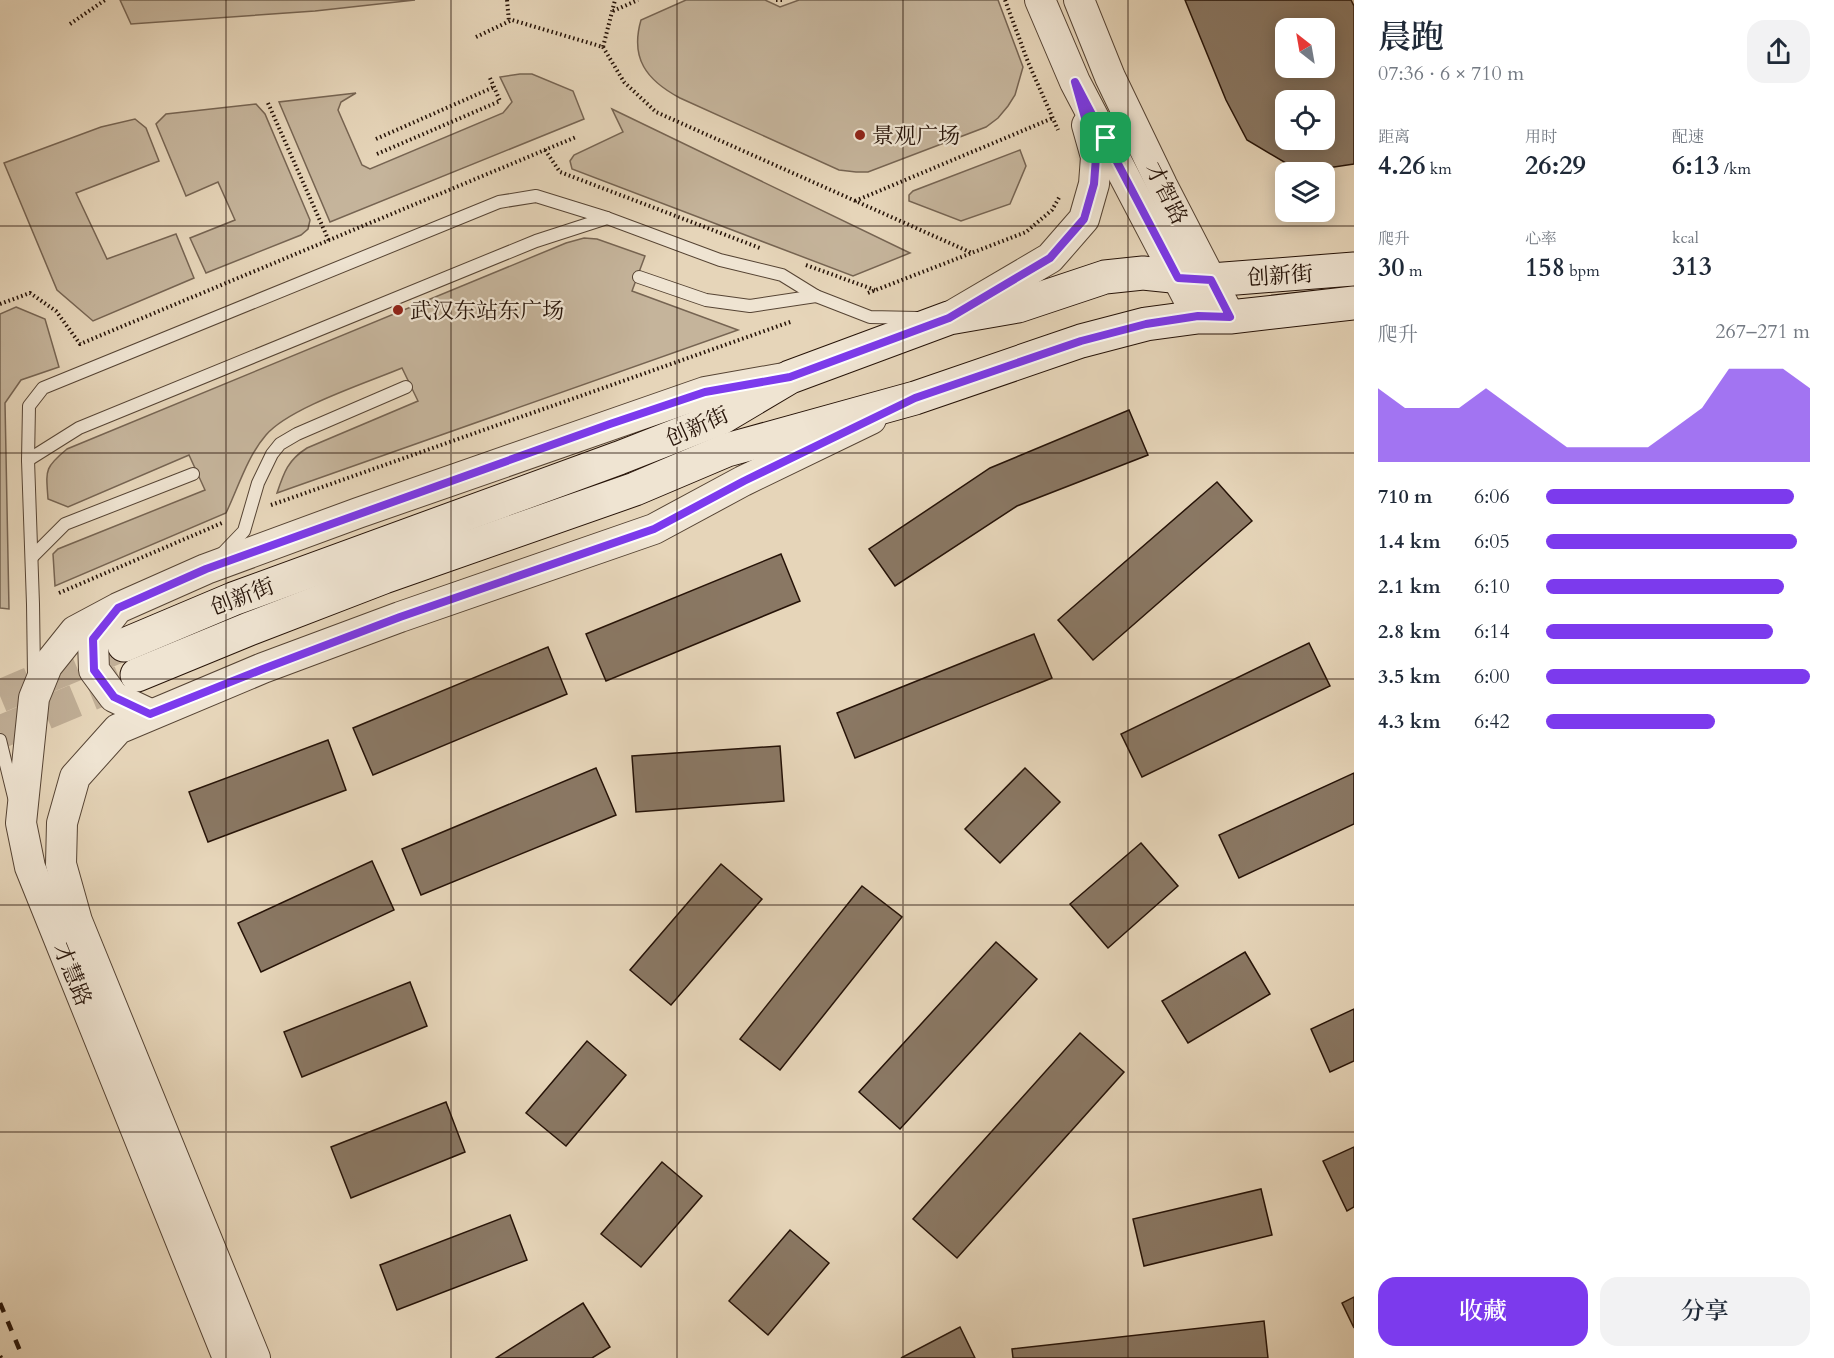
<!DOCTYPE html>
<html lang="zh">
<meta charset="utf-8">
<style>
:root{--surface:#fff;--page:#f2f2f3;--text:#1f2937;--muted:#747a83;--accent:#7c3aed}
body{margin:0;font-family:Cardo,"Noto Serif SC",serif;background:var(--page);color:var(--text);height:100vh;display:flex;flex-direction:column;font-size:22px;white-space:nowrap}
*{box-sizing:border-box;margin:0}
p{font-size:20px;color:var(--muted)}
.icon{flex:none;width:33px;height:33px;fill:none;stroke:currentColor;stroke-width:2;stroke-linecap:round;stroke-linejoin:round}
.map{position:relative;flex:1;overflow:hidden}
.panel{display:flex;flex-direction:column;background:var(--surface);width:480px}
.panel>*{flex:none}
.needle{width:39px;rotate:329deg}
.fabs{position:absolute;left:1275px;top:18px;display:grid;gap:12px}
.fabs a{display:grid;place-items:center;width:60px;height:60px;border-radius:12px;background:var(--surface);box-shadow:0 3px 15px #0003;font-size:30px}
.pin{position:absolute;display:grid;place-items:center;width:51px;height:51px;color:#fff;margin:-26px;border-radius:12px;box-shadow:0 3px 9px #0006}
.round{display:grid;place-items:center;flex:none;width:63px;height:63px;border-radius:18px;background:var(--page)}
.summary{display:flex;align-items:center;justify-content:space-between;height:102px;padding:0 24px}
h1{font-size:33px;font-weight:600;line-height:45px}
.stats{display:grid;grid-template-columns:repeat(3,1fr);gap:9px;height:102px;padding:6px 24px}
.stats div{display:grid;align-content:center}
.stats b{font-size:26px;font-weight:600}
.stats small{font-size:16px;font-weight:400}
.stats p{font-size:16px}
.chart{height:168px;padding:12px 24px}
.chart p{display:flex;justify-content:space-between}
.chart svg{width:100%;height:108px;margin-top:6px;fill:var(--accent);opacity:.7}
.cta{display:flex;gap:12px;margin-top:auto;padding:12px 24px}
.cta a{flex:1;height:69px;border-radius:18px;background:var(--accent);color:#fff;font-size:24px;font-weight:600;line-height:69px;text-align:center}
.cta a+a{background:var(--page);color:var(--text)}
ul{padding:0 24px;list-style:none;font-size:20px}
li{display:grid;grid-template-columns:96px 72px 1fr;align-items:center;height:45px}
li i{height:15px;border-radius:8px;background:var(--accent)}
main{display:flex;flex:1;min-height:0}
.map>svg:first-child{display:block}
.green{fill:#c5b49b;stroke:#766452;stroke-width:1.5}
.building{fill:#8a7864;stroke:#261308;stroke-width:1.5;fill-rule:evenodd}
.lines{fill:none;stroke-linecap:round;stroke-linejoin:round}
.secondary-tunnel{stroke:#c0ae96;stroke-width:33;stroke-dasharray:33 16;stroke-linecap:butt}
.service-casing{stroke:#564434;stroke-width:14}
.tertiary-casing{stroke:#564434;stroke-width:32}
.secondary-casing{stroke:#261308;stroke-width:35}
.path{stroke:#261308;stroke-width:4;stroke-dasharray:1.5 3;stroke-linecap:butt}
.service{stroke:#efe4d2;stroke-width:12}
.tertiary{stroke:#efe4d2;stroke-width:30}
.secondary{stroke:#efe4d2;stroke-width:33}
.rail{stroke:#261308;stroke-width:4.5;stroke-dasharray:10 10;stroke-linecap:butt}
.route-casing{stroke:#fff;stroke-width:12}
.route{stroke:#7c3aed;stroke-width:8}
.grid{fill:none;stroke:#261308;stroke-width:1.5;stroke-opacity:0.55}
.poi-dot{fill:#8f2418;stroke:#efe4d2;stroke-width:2}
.labels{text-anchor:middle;stroke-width:4.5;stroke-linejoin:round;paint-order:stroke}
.poi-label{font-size:22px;fill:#261308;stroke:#efe4d2;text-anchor:start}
.street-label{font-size:22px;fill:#261308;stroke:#efe4d2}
</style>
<main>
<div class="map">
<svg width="1354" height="1358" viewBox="0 0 1354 1358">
<rect width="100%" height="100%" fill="#e6d5b9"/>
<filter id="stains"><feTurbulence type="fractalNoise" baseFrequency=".00333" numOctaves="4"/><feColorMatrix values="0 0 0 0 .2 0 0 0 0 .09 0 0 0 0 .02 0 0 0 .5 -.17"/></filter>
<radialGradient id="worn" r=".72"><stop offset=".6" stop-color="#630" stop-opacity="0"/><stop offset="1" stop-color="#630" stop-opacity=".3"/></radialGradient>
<g class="green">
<polygon points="120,0 415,0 315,11 131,24"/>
<path d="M686 0H765L780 7 799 0H998L1023 67 1015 95 1008 106 998 118 986 127 868 172H856L839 170 680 98C646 80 630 58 641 20Z"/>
<polygon points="520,74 532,74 573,91 584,119 330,222 279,102 356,93 341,102 338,110 362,165 370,169 503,113 512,102 500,77"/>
<polygon points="256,104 265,114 310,220 308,229 301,235 206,273 190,238 235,220 218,182 186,196 156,124 166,114"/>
<polygon points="612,109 910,253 853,276 572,169 570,161 574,155 623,132"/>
<polygon points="135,119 146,128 159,161 76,193 107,259 176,234 194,278 93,321 57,290 4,163 101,127"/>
<polygon points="1020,150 1026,166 1010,204 961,221 909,201 909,195 913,191"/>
<path d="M584 238 597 239 645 256 632 291 738 330 277 493C284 472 288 460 307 448L418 401 402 368C366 383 289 408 266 435 247 457 238 488 226 513L55 586 53 554 58 549 205 490 189 455 68 507 48 499C46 470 44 468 67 449L566 243Z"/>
<polygon points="16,307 45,319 59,367 21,380 5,403 9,609 0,608 0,314"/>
</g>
<g class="building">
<path d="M1185 0H1351L1354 6V164L1301 172 1247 140 1226 100ZM1286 28H1324V68H1286ZM1286 100H1324V140H1286Z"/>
<polygon points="1129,410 1148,455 1017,506 895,586 869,549 990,468"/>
<polygon points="1217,482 1252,521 1093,660 1058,620"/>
<polygon points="781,554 800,601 606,681 586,634"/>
<polygon points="1034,634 1052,678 855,758 837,713"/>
<polygon points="1309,643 1330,686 1142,777 1121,734"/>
<polygon points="548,647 567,694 373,775 353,728"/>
<polygon points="328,740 346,790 208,842 189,792"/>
<polygon points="780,746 784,801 636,812 632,756"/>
<polygon points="596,768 616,815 421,895 402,849"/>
<polygon points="1025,768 1060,802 1000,863 965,829"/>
<polygon points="1354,773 1354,824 1239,878 1219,835"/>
<polygon points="1141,843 1178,886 1108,948 1070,904"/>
<polygon points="372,861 394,910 261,972 238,923"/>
<polygon points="721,864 762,899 671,1005 630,970"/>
<polygon points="862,886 902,917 780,1070 740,1039"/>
<polygon points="996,942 1037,979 900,1129 859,1092"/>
<polygon points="1245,952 1270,994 1188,1043 1162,1001"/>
<polygon points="410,982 427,1026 302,1077 284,1032"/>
<polygon points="1354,1009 1354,1061 1330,1072 1311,1029"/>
<polygon points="1080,1033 1124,1072 957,1258 913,1219"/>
<polygon points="587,1041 626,1075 566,1146 526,1113"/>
<polygon points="446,1102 465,1152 351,1198 331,1147"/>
<polygon points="1354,1147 1354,1207 1347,1211 1323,1161"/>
<polygon points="662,1162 702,1196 641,1267 601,1234"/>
<polygon points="1261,1189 1272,1235 1144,1266 1133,1219"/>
<polygon points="510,1215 527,1260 397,1310 380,1265"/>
<polygon points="790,1230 829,1263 768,1335 729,1301"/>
<polygon points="1354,1297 1354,1328 1342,1303"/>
<polygon points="583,1303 610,1347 592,1358 496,1358"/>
<polygon points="1264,1321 1268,1358 1013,1358 1012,1349"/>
<polygon points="960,1327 975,1358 901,1358"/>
</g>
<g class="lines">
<g class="secondary-tunnel">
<polyline points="0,696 120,646"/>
<polyline points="0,732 137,675"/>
</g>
<defs>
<g id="service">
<polyline points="639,277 706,300 750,306 816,296"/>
<polyline points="28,460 79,428 536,241 607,218"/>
<polyline points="222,554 244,531 258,483 272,454 280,444 297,434 406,387"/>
<polyline points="32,557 65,524 193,474"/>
<polyline points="34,674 33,604 28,460 29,406 43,388 499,202 536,196 607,218 720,260 782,275 816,296 870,317 918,318"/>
<polyline points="0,740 14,797"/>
</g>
<g id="tertiary">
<polyline points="1040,0 1075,82 1198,317"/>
<polyline points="1079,0 1110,77 1162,185 1230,317"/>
<polyline points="953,315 1050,258 1084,219 1094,184 1096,157 1087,125"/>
<polyline points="114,613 93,640 94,670 114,697 150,714"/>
<polyline points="228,1358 30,867 21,823 34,698 47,666 75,631 118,608 206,569 358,513 705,392 784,378"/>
<polyline points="255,1358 77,921 61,864 62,823 75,777 118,729 263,668 400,617 654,529 743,481 871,419"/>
</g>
<g id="secondary">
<polyline points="124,645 233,599 619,458 721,418 790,377 949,318 1018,306 1105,277 1143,273 1211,280 1354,269"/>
<polyline points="137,675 249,629 384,577 635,489 727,450 915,398 1081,341 1146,324 1198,317 1230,317 1354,303"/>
</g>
</defs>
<use href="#service" class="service-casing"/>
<use href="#tertiary" class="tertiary-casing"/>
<use href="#secondary" class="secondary-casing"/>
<g class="path">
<polyline points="507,0 509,22"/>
<polyline points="776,0 783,0"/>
<polyline points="1005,0 1028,62 1058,130"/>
<polyline points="613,11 638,0"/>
<polyline points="70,24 105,0"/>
<polyline points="476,37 512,20 603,47 615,0"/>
<polyline points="603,47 624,82 656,112 972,253"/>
<polyline points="268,103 329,241"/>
<polyline points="376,139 494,87"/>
<polyline points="545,150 560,172 760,248"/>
<polyline points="377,154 500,101 490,78"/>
<polyline points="855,201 1053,118"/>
<polyline points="806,265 875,290"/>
<polyline points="868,293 1026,232 1052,210 1060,196"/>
<polyline points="0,304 30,293 56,311 80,344 576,137"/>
<polyline points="271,505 793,321"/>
<polyline points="59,593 222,523"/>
</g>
<use href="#service" class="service"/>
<use href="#tertiary" class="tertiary"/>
<use href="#secondary" class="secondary"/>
<g class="rail">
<polyline points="0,1303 23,1358"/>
<polyline points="0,1356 1,1358"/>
</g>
</g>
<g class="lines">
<defs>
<polygon id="route" points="1075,82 1178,278 1211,280 1230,317 1198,316 1146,324 1081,341 915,398 744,481 654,529 400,617 263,669 150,714 114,697 94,670 93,639 118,608 206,569 610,424 705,392 790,377 949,318 1050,258 1084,219 1094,184 1096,157"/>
</defs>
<use href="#route" class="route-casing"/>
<use href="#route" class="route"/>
</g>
<path class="grid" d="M226 0V1358M451 0V1358M677 0V1358M903 0V1358M1128 0V1358M0 226H1354M0 453H1354M0 679H1354M0 905H1354M0 1132H1354"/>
<g class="poi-dot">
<circle cx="860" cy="135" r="6"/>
<circle cx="398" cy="310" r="6"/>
</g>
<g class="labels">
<g class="poi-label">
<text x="872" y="143">景观广场</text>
<text x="410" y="318">武汉东站东广场</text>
</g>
<g class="street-label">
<text transform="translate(1167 193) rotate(63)" y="8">才智路</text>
<text transform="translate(1280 275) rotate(-4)" y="8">创新街</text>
<text transform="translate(697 426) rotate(-24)" y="8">创新街</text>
<text transform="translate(242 596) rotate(-21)" y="8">创新街</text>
<text transform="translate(73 974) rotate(68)" y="8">才慧路</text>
</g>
</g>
<rect width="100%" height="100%" filter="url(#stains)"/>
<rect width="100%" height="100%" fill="url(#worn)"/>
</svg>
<div class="fabs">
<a><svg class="needle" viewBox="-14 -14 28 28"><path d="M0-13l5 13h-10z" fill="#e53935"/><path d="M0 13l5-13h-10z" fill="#747a83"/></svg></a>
<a><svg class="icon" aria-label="locate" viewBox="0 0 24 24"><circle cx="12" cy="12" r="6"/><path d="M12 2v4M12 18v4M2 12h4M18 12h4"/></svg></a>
<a><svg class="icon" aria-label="layers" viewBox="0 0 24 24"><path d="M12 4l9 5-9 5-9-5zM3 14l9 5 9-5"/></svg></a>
</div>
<div class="pin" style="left:1106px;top:138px;background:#1e9e55"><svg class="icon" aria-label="arrive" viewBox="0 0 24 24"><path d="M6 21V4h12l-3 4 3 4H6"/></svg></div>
</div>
<section class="panel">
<div class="summary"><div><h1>晨跑</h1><p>07:36 · 6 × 710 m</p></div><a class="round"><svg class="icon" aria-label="share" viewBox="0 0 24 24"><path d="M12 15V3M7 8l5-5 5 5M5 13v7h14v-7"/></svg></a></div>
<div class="stats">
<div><p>距离</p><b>4.26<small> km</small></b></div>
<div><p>用时</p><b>26:29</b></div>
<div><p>配速</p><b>6:13<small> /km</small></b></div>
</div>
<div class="stats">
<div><p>爬升</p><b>30<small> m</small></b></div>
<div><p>心率</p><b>158<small> bpm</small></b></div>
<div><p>kcal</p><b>313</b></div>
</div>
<div class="chart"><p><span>爬升</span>267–271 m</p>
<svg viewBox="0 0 160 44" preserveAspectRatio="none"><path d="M0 44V14L10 22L20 22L30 22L40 14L50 22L60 30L70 38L80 38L90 38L100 38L110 30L120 22L130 6L140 6L150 6L160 14V44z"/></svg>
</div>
<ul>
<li><b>710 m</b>6:06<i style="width:94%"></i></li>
<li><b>1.4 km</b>6:05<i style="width:95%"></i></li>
<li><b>2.1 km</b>6:10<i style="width:90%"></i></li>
<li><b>2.8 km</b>6:14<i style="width:86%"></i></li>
<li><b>3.5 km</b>6:00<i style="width:100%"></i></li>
<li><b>4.3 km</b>6:42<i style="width:64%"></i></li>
</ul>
<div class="cta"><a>收藏</a><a>分享</a></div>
</section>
</main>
